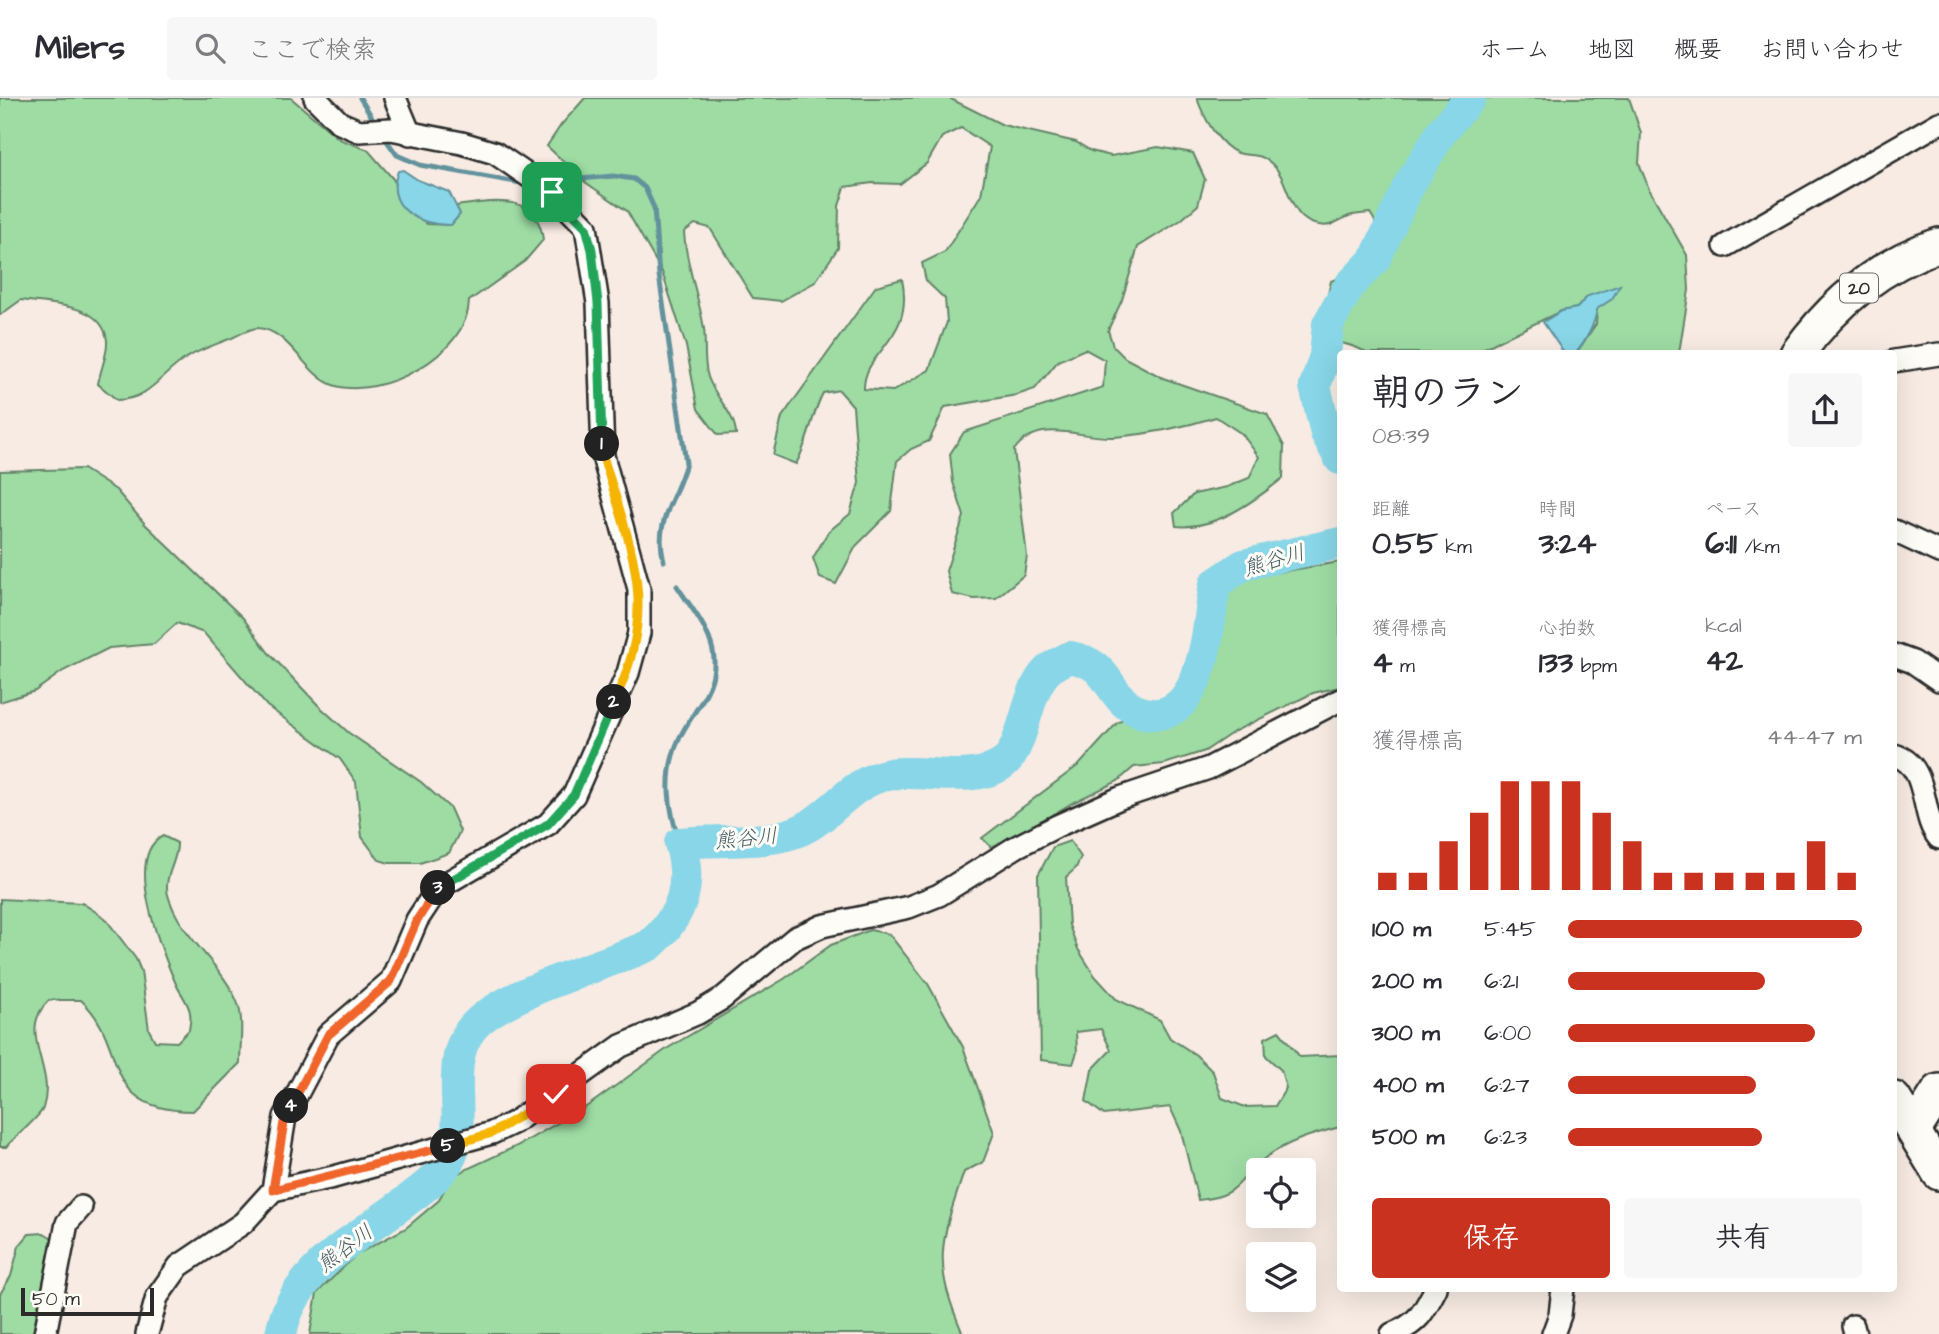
<!DOCTYPE html>
<html lang="ja">
<meta charset="utf-8">
<style>
:root{--surface:#fff;--page:#f7f7f7;--text:#2b2b33;--muted:#7c7c81;--line:#e1e1e2;--accent:#c8321e}
body{margin:0;font-family:"Architects Daughter","Klee One",sans-serif;background:var(--page);color:var(--text);height:100vh;display:flex;flex-direction:column;font-size:26px;white-space:nowrap}
*{box-sizing:border-box;margin:0}
p{font-size:23px;color:var(--muted)}
.icon{flex:none;width:38px;height:38px;fill:none;stroke:currentColor;stroke-width:2;stroke-linecap:round;stroke-linejoin:round}
.map{position:relative;flex:1;overflow:hidden}
.details{position:absolute;left:1337px;top:252px;width:560px;height:942px;display:flex;flex-direction:column;background:var(--surface);border-radius:7px;box-shadow:0 7px 28px #0002}
.details>*{flex:none}
.tools{position:absolute;left:1246px;top:1060px;display:grid;gap:14px}
.tools a{display:grid;place-items:center;width:70px;height:70px;border-radius:7px;background:var(--surface);box-shadow:0 7px 28px #0002;font-size:35px}
.scale{position:absolute;left:21px;bottom:18px;width:133px;box-sizing:border-box;padding-left:7px;border:4px solid #2b2b2b;border-top:0;font-size:19px;line-height:24px;white-space:nowrap;color:#2b2b2b;-webkit-text-stroke:5px #fdfcf7;paint-order:stroke}
.pin{position:absolute;display:grid;place-items:center;width:60px;height:60px;color:#fff;margin:-30px;border-radius:14px;box-shadow:0 4px 10px #0006}
.km{position:absolute;width:35px;height:35px;margin:-18px;border-radius:50%;background:#222;color:#fff;font-size:19px;line-height:35px;text-align:center}
.round{display:grid;place-items:center;flex:none;width:74px;height:74px;border-radius:7px;background:var(--page)}
.head{display:flex;align-items:center;justify-content:space-between;height:119px;padding:0 35px}
h1{font-size:38px;font-weight:800;line-height:52px}
.metrics{display:grid;grid-template-columns:repeat(3,1fr);gap:10px;height:119px;padding:7px 35px}
.metrics div{display:grid;align-content:center}
.metrics b{font-size:30px;font-weight:800}
.metrics small{font-size:19px;font-weight:400}
.metrics p{font-size:19px}
.chart{height:196px;padding:14px 35px}
.chart p{display:flex;justify-content:space-between}
.chart svg{width:100%;height:126px;margin-top:7px;stroke:var(--accent);stroke-width:6}
.primary-button{display:flex;gap:14px;margin-top:auto;padding:14px 35px}
.primary-button a{flex:1;height:80px;border-radius:7px;background:var(--accent);color:#fff;font-size:28px;font-weight:800;line-height:80px;text-align:center}
.primary-button a+a{background:var(--page);color:var(--text)}
ul{padding:0 35px;list-style:none;font-size:23px}
li{display:grid;grid-template-columns:112px 84px 1fr;align-items:center;height:52px}
li i{height:18px;border-radius:9px;background:var(--accent)}
header{display:flex;align-items:center;gap:42px;box-sizing:border-box;height:98px;padding:0 35px;background:var(--surface);border-bottom:2px solid var(--line)}
header strong{font-size:33px}
nav{display:flex;gap:38px;margin-inline-start:auto;font-size:24px}
.search{width:490px;height:63px;background:var(--page);display:flex;align-items:center;gap:18px;box-sizing:border-box;padding:0 24px;border-radius:7px;color:var(--muted);font-size:26px}
.map>svg:first-child{display:block}
.green{fill:#9edca4;stroke:#648468;stroke-width:2}
.water{fill:#88d6e7;stroke:#63929c;stroke-width:2}
.lines{fill:none;stroke-linecap:round;stroke-linejoin:round}
.stream{stroke:#63929c;stroke-width:5}
.river{stroke:#88d6e7;stroke-width:32}
.street-casing{stroke:#2b2b2b;stroke-width:26}
.primary-casing{stroke:#2b2b2b;stroke-width:38}
.street{stroke:#fdfcf7;stroke-width:21}
.primary{stroke:#fdfcf7;stroke-width:33}
.split-1-casing{stroke:#fff;stroke-width:14}
.split-2-casing{stroke:#fff;stroke-width:14}
.split-3-casing{stroke:#fff;stroke-width:14}
.split-4-casing{stroke:#fff;stroke-width:14}
.split-5-casing{stroke:#fff;stroke-width:14}
.split-6-casing{stroke:#fff;stroke-width:14}
.split-1{stroke:#22a559;stroke-width:9}
.split-2{stroke:#f5b400;stroke-width:9}
.split-3{stroke:#22a559;stroke-width:9}
.split-4{stroke:#f0652b;stroke-width:9}
.split-5{stroke:#f0652b;stroke-width:9}
.split-6{stroke:#f5b400;stroke-width:9}
.labels{text-anchor:middle;stroke-width:6;stroke-linejoin:round;paint-order:stroke}
.shield{fill:#fdfcf7;stroke:#6a6a68;stroke-width:2}
.shield-label{font-size:18px;font-weight:bold;fill:#2b2b2b}
.water-label{font-size:21px;font-style:italic;fill:#475e63;stroke:#fdfcf7}
</style>
<header>
<strong>Milers</strong>
<div class="search"><svg class="icon" aria-label="search" viewBox="0 0 24 24"><circle cx="10" cy="10" r="6"/><path d="M15 15l6 6"/></svg>ここで検索</div>
<nav><a>ホーム</a><a>地図</a><a>概要</a><a>お問い合わせ</a></nav>
</header>
<div class="map">
<svg width="1939" height="1236" viewBox="0 0 1939 1236">
<rect width="100%" height="100%" fill="#f7ebe3"/>
<filter id="ink" filterUnits="userSpaceOnUse"><feTurbulence type="fractalNoise" baseFrequency=".0143" numOctaves="2"/><feDisplacementMap in="SourceGraphic" scale="14" xChannelSelector="R" yChannelSelector="G"/><feConvolveMatrix kernelMatrix="1 2 1 2 8 2 1 2 1" color-interpolation-filters="sRGB"/></filter>
<g filter="url(#ink)">
<g class="green">
<path d="M0 0H291L339 41 368 52 394 82 396 96 427 126 451 127 460 116 456 108C492 103 538 93 543 142L525 163 469 203C468 256 381 303 333 287 305 277 289 231 257 230 250 230 239 237 232 240 217 246 201 251 188 259 161 275 150 302 117 302L98 286C100 273 108 256 107 243 104 205 48 206 21 202L0 217Z"/>
<path d="M585 0H949L1003 27 1076 44 1091 53 1111 58 1158 49 1193 55 1205 81 1198 107 1181 122 1138 149 1122 202 1108 232 1113 248 1125 260 1163 280 1267 316 1284 348 1283 380C1253 404 1215 432 1176 428L1174 415 1194 396 1227 389 1249 380 1259 359 1242 336 1216 319C1184 329 1149 336 1115 339 1079 341 1040 318 1014 352L1027 458 1024 477 996 500 974 501 952 496 946 473 964 418 953 384 950 356 964 334 1103 289 1105 262 1085 251 1058 263 1035 291 1017 297 945 309 929 343 911 351 897 363 891 413 856 448 836 486 820 480 813 460 828 434 850 416 859 385 853 308 839 292 823 295C811 318 809 343 796 366L773 357 782 319 876 188 902 181C915 243 863 252 864 291L893 293 929 272 947 224 945 201 926 183 922 165 945 154 981 97 990 49 961 30 942 39 927 65 900 86 872 85 845 89 839 108 838 150 815 184 781 203 753 200 710 130 695 126 684 134C686 168 699 198 704 231 706 246 703 264 708 279 716 302 735 315 736 336L718 337 698 311 686 248 662 174 627 113 585 84 547 48 561 27Z"/>
<path d="M1197 0H1629L1641 35 1639 65 1649 91 1687 157 1689 192 1679 255H1576L1596 226 1597 210 1612 201 1588 198 1577 210 1561 213 1474 255H1366C1356 246 1338 246 1325 240L1324 214 1331 183C1363 171 1396 152 1370 115 1363 116 1355 116 1349 118 1338 122 1332 130 1319 127 1287 122 1291 83 1272 66 1260 54 1251 59 1238 55 1219 48 1203 18 1197 0Z"/>
<polygon points="83,371 116,392 145,426 243,520 268,554 319,608 349,635 421,684 450,710 460,733 449,755 420,765 389,765 379,762 362,739 356,684 340,661 267,608 204,535 177,525 154,546 109,550 63,573 35,593 0,604 0,373"/>
<polygon points="1340,464 1340,589 1313,595 1235,633 1205,653 1164,666 1134,669 1118,683 1074,704 1008,743 991,749 982,740 1080,666 1117,625 1156,605 1180,588 1204,547 1221,497 1244,480"/>
<path d="M163 738 177 745C178 763 163 778 168 797 180 840 223 866 238 906 244 922 240 948 240 965L193 1013C97 1013 130 947 81 902H49C15 935 57 969 43 1010 41 1018 14 1040 6 1049H0V801L82 805 105 820 136 861 141 873 149 932 155 943 177 944 189 932C190 927 191 920 190 915 189 905 180 895 176 886 162 854 122 758 163 738Z"/>
<path d="M1070 743 1081 759 1076 770 1066 779 1069 827 1078 851 1095 878 1116 901 1160 922 1170 940 1196 957 1213 974 1222 1000 1245 1009 1275 1008 1286 990 1281 972 1266 958 1265 940 1279 933 1300 959 1340 957V1029C1313 1036 1288 1043 1265 1060 1235 1083 1242 1098 1198 1102L1181 1033 1170 1009 1104 1017 1086 1003 1092 972 1111 952 1101 931 1076 934 1077 954 1073 966 1041 962 1038 777 1053 749Z"/>
<path d="M870 832 889 836 928 886 963 949 994 1035 983 1064 964 1074C940 1145 932 1165 963 1236H310L317 1195 357 1156 406 1130 438 1103 452 1078 519 1047 589 1007 668 950 784 881 831 847Z"/>
<polygon points="44,1135 62,1146 55,1236 0,1236 0,1196 11,1178 19,1148 29,1136"/>
</g>
<g class="water">
<path d="M403 72 418 82 449 94 460 116 451 127C419 128 384 109 398 73Z"/>
<path d="M1620 187 1612 201 1597 211C1595 226 1586 243 1576 255H1564L1543 224 1561 213 1577 210 1588 198Z"/>
</g>
<g class="lines">
<g class="stream">
<polyline points="360,0 377,27"/>
<polyline points="382,36 397,57 420,67 527,86"/>
<path d="M547 84 613 78 634 81 645 90 654 110 659 177 686 365C676 402 653 424 664 463"/>
<path d="M677 488C690 508 708 529 713 553 720 590 693 611 679 641 663 676 668 710 680 745"/>
</g>
<g class="river">
<polyline points="1340,361 1326,335 1315,288 1325,258 1328,226 1350,187 1375,161 1409,87 1442,33 1470,0"/>
<path d="M281 1236C291 1173 359 1139 405 1104 421 1092 438 1080 448 1064 473 1022 436 960 480 922 519 890 601 869 650 847 682 818 693 787 680 745 718 741 768 747 801 732 833 717 850 683 890 676 923 671 972 686 1001 667 1025 652 1024 596 1047 573 1053 567 1063 563 1070 559 1104 566 1102 579 1122 602 1129 610 1140 615 1150 616 1206 621 1208 522 1215 486L1243 467 1340 445"/>
</g>
<defs>
<g id="street">
<polyline points="395,0 410,36"/>
<polyline points="1725,148 1939,25"/>
<polyline points="1894,263 1939,256"/>
<polyline points="1894,433 1939,454"/>
<polyline points="1894,557 1913,564 1939,582"/>
<path d="M1894 657C1931 667 1919 718 1939 740"/>
<polyline points="273,1092 334,1079 492,1035 515,1024 621,948 698,915 723,900 795,840 822,828 909,809 939,797 1016,749 1057,728 1120,700 1209,670 1340,602"/>
<polyline points="1853,1228 1855,1236"/>
<polyline points="45,1236 67,1125 81,1109"/>
<polyline points="147,1236 157,1199 179,1168 243,1125 273,1092 285,1019 328,937 391,883 417,822 438,790 548,726 574,697 628,575 639,535 639,491 603,358 598,205 586,129 552,94 495,55 462,45 391,31 359,33 340,25 315,0"/>
<path d="M1392 1236C1418 1226 1424 1214 1436 1190"/>
<polyline points="1553,1236 1560,1217 1563,1190"/>
</g>
<g id="primary">
<path d="M1797 256C1833 206 1880 166 1939 147"/>
<polyline points="1894,1001 1939,1075"/>
<polyline points="1914,1032 1939,993"/>
</g>
</defs>
<use href="#street" class="street-casing"/>
<use href="#primary" class="primary-casing"/>
<use href="#street" class="street"/>
<use href="#primary" class="primary"/>
</g>
</g>
<g class="lines" filter="url(#ink)">
<defs>
<polyline id="split-1" points="552,94 586,129 592,152 598,205 602,346"/>
<path id="split-2" d="M602 346 603 358C631 452 660 509 614 604"/>
<polyline id="split-3" points="438,790 548,726 574,697 614,604"/>
<polyline id="split-4" points="291,1008 328,937 391,883 417,822 438,790"/>
<polyline id="split-5" points="291,1008 285,1018 273,1092 448,1048"/>
<polyline id="split-6" points="448,1048 492,1035 556,996"/>
</defs>
<use href="#split-1" class="split-1-casing"/>
<use href="#split-2" class="split-2-casing"/>
<use href="#split-3" class="split-3-casing"/>
<use href="#split-4" class="split-4-casing"/>
<use href="#split-5" class="split-5-casing"/>
<use href="#split-6" class="split-6-casing"/>
<use href="#split-1" class="split-1"/>
<use href="#split-2" class="split-2"/>
<use href="#split-3" class="split-3"/>
<use href="#split-4" class="split-4"/>
<use href="#split-5" class="split-5"/>
<use href="#split-6" class="split-6"/>
</g>
<g class="labels">
<rect class="shield" x="1840" y="175.5" width="38" height="29" rx="5"/>
<g class="shield-label">
<text x="1859" y="196">20</text>
</g>
<g class="water-label">
<text transform="translate(1274 462) rotate(-16)" y="7">熊谷川</text>
<text transform="translate(746 740) rotate(-5)" y="7">熊谷川</text>
<text transform="translate(345 1150) rotate(-37)" y="7">熊谷川</text>
</g>
</g>
</svg>
<div class="tools">
<a><svg class="icon" aria-label="locate" viewBox="0 0 24 24"><circle cx="12" cy="12" r="6"/><path d="M12 2v4M12 18v4M2 12h4M18 12h4"/></svg></a>
<a><svg class="icon" aria-label="layers" viewBox="0 0 24 24"><path d="M12 4l9 5-9 5-9-5zM3 14l9 5 9-5"/></svg></a>
</div>
<div class="scale">50 m</div>
<div class="pin" style="left:552px;top:94px;background:#1e9e55"><svg class="icon" aria-label="arrive" viewBox="0 0 24 24"><path d="M6 21V4h12l-3 4 3 4H6"/></svg></div>
<div class="pin" style="left:556px;top:996px;background:#d93025"><svg class="icon" aria-label="check" viewBox="0 0 24 24"><path d="M5 12l5 5 9-10"/></svg></div>
<b class="km" style="left:602px;top:346px">1</b>
<b class="km" style="left:614px;top:604px">2</b>
<b class="km" style="left:438px;top:790px">3</b>
<b class="km" style="left:291px;top:1008px">4</b>
<b class="km" style="left:448px;top:1048px">5</b>
<section class="details">
<div class="head"><div><h1>朝のラン</h1><p>08:39</p></div><a class="round"><svg class="icon" aria-label="share" viewBox="0 0 24 24"><path d="M12 15V3M7 8l5-5 5 5M5 13v7h14v-7"/></svg></a></div>
<div class="metrics">
<div><p>距離</p><b>0.55<small> km</small></b></div>
<div><p>時間</p><b>3:24</b></div>
<div><p>ペース</p><b>6:11<small> /km</small></b></div>
</div>
<div class="metrics">
<div><p>獲得標高</p><b>4<small> m</small></b></div>
<div><p>心拍数</p><b>133<small> bpm</small></b></div>
<div><p>kcal</p><b>42</b></div>
</div>
<div class="chart"><p><span>獲得標高</span>44–47 m</p>
<svg viewBox="0 0 160 44" preserveAspectRatio="none"><path d="M5 44V38M15 44V38M25 44V27M35 44V17M45 44V6M55 44V6M65 44V6M75 44V17M85 44V27M95 44V38M105 44V38M115 44V38M125 44V38M135 44V38M145 44V27M155 44V38"/></svg>
</div>
<ul>
<li><b>100 m</b>5:45<i style="width:100%"></i></li>
<li><b>200 m</b>6:21<i style="width:67%"></i></li>
<li><b>300 m</b>6:00<i style="width:84%"></i></li>
<li><b>400 m</b>6:27<i style="width:64%"></i></li>
<li><b>500 m</b>6:23<i style="width:66%"></i></li>
</ul>
<div class="primary-button"><a>保存</a><a>共有</a></div>
</section>
</div>
